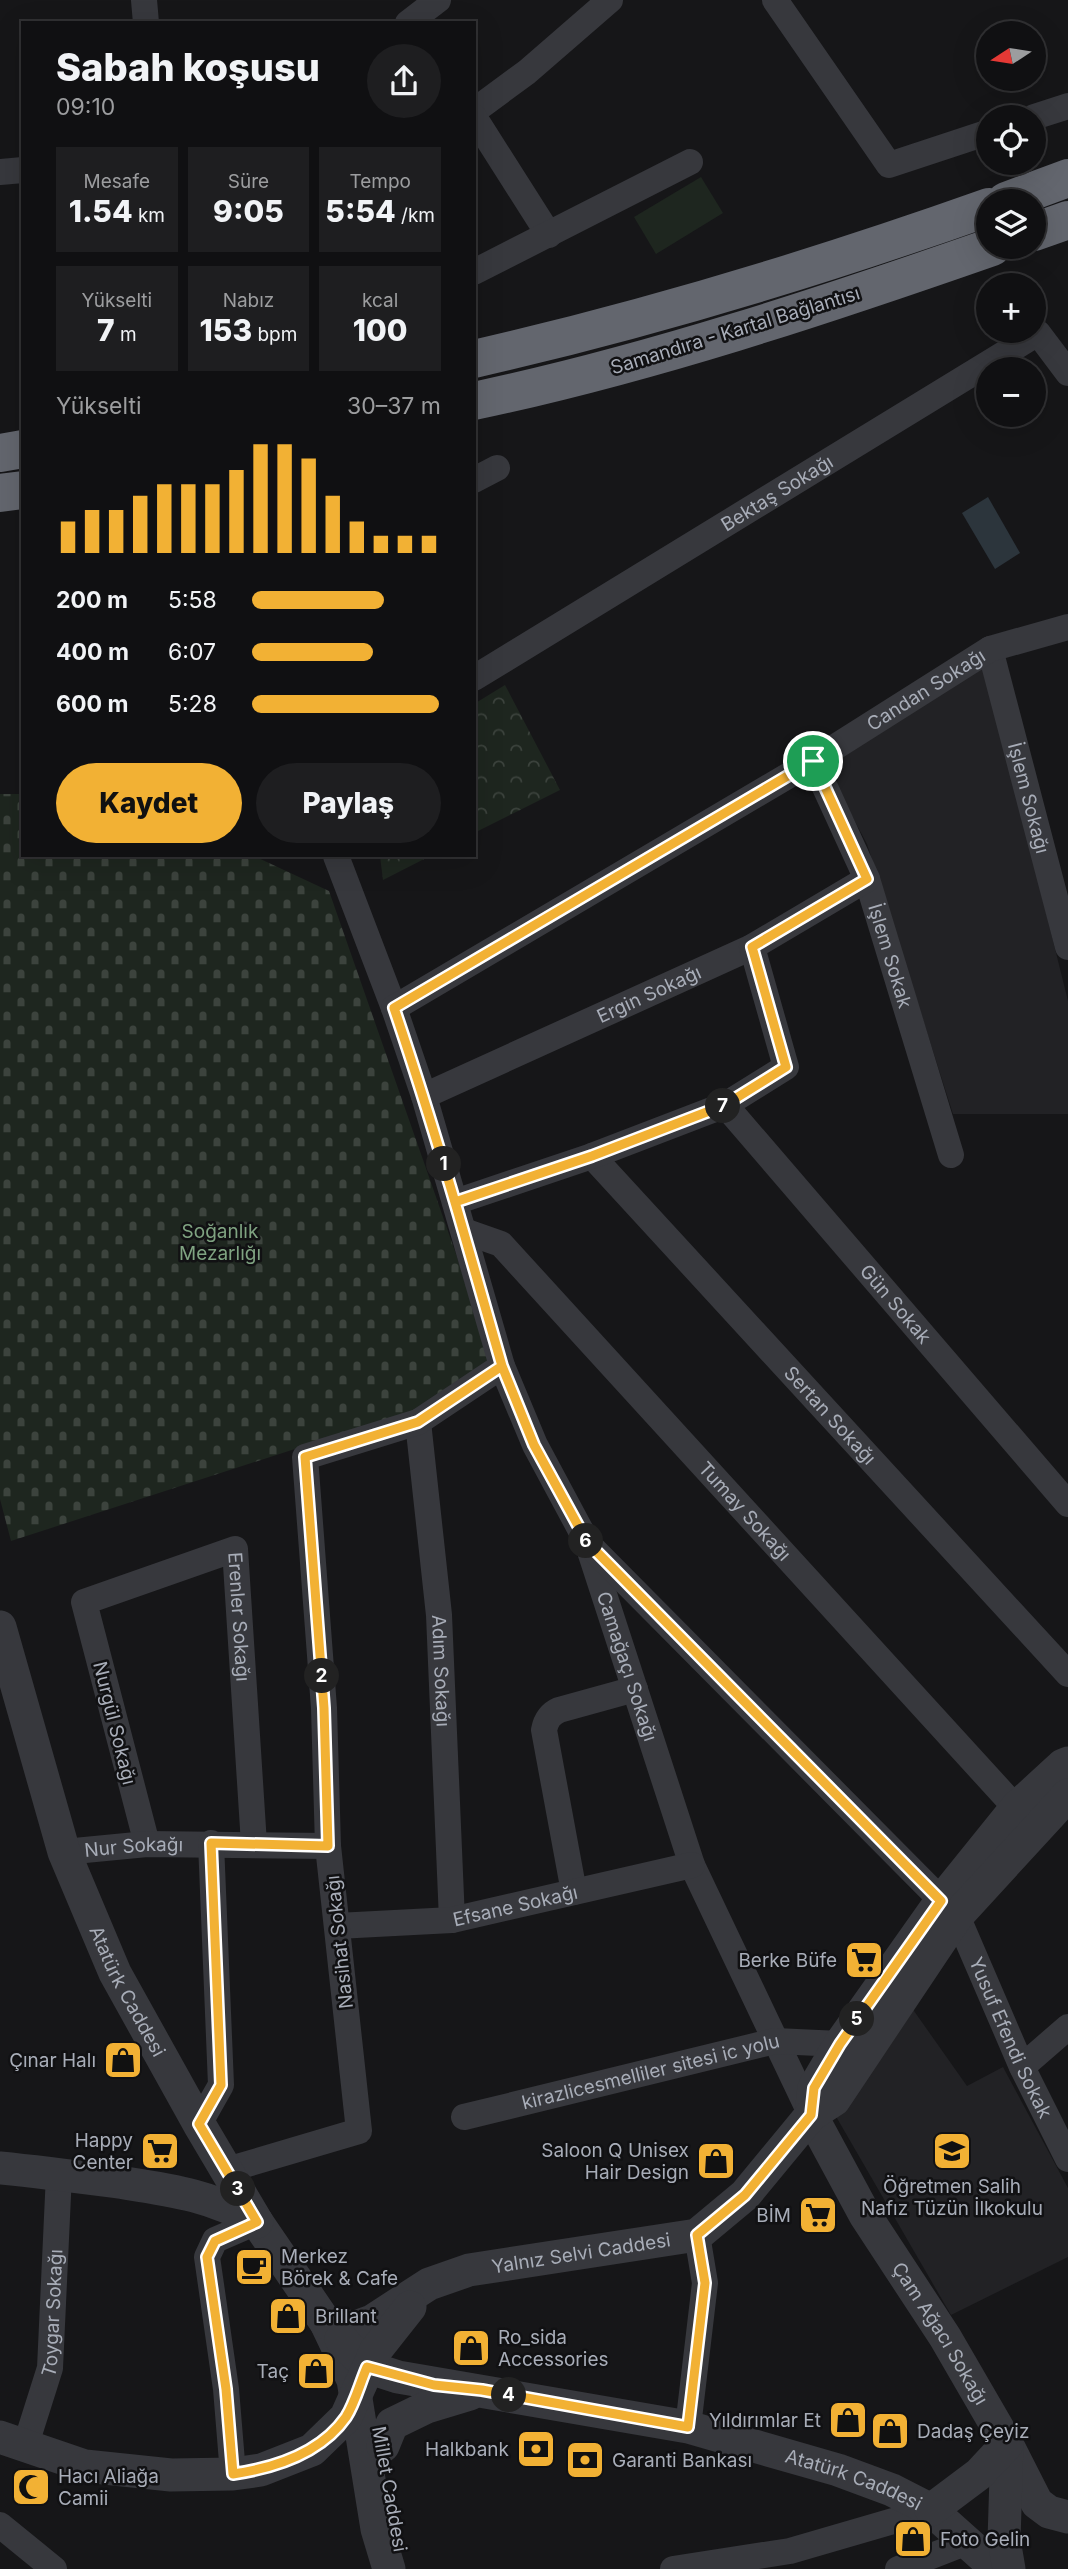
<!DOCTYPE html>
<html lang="tr">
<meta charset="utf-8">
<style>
:root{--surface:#101012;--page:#1e1e20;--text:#f1f3f6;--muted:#9c9d9f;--line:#303032;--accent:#f2b134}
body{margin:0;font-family:Inter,sans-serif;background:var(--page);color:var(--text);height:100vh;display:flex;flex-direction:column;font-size:26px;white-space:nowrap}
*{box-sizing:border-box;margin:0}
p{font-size:23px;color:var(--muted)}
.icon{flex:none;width:38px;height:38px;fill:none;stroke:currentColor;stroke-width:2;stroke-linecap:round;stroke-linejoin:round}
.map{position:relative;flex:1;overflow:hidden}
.sheet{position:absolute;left:21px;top:21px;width:455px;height:836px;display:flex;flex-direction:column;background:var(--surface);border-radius:0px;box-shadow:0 7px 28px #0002,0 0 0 2px var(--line)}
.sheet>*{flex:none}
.needle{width:46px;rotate:258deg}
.tools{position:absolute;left:976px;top:21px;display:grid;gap:14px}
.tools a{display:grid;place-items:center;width:70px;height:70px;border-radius:50%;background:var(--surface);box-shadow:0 7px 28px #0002,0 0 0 2px var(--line);font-size:35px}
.pin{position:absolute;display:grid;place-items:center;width:60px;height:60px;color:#fff;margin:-30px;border:4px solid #fff;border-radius:50%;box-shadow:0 2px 7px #0007}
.km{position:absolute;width:35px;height:35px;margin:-18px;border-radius:50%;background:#222;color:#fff;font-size:19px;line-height:35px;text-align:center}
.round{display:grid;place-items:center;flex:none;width:74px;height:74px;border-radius:37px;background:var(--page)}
.summary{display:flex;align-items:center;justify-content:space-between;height:119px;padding:0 35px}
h1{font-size:38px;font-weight:800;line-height:52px}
.stats{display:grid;grid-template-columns:repeat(3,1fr);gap:10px;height:119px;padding:7px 35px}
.stats div{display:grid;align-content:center;border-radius:0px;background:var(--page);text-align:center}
.stats b{font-size:30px;font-weight:800}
.stats small{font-size:19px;font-weight:400}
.stats p{font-size:19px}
.chart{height:196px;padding:14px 35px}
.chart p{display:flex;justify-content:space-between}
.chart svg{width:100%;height:126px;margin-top:7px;stroke:var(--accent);stroke-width:6}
.cta{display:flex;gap:14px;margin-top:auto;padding:14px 35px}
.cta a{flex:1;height:80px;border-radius:42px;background:var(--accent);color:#111;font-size:28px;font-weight:800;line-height:80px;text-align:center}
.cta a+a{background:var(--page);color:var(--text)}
ul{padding:0 35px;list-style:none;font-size:23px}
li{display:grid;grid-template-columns:112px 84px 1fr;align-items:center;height:52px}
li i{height:18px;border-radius:9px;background:var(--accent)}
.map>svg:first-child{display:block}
.built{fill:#222225}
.cemetery{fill:url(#cemetery-stones)}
.park{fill:url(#park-crowns)}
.pitch{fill:#1e261f}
.water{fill:#2c353c}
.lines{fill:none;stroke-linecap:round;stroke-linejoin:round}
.minor{stroke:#37383d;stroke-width:26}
.tertiary{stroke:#37383d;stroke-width:33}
.motorway{stroke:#63666e;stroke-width:38}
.route-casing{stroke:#fff;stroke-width:14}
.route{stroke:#f2b134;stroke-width:9}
.labels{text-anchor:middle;stroke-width:5;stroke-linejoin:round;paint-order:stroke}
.street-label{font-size:19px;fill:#a8adb8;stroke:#111113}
.park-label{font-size:19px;fill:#7fa381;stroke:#111113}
.poi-label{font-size:19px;fill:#a8adb8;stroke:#111113;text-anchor:end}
</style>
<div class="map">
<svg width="1068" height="2569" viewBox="0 0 1068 2569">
<defs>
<pattern id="cemetery-stones" width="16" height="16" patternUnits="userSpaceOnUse" patternTransform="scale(1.75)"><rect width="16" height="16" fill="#1e261f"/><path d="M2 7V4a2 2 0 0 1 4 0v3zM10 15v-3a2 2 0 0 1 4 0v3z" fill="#3c433d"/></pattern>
<pattern id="park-crowns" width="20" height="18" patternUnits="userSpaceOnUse" patternTransform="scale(1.75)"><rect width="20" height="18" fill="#1e261f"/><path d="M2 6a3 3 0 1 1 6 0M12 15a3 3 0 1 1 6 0" fill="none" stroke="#3c433d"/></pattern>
</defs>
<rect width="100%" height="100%" fill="#161618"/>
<g class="built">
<polygon points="984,663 1068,1001 1068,1114 953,1114 867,844 836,786 845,748"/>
<polygon points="907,2001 967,2086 1003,2067 1068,2188 1068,2257 951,2315 834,2113"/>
</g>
<polygon class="cemetery" points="0,794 23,794 23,856 254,856 329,891 457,1257 488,1359 475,1383 409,1412 11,1541 0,1499"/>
<g class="park">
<polygon points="505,685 560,790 474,833 474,704"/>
<polygon points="380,856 430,856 383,880"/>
</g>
<polygon class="pitch" points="701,177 723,213 656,254 634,217"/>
<polygon class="water" points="988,497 1020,553 995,569 962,513"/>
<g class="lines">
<g class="minor">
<polyline points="144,0 146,23"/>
<polyline points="775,0 889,165 989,132"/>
<polyline points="408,23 438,0"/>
<polyline points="474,111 527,72 610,0"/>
<polyline points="474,117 549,235"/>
<polyline points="1034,117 1068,106"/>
<polyline points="0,172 23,170"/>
<polyline points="474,272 690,162"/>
<polyline points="474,480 497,468"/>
<path id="s1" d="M990 649 1068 947"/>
<path id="s2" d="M474 678 1038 333 1068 373"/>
<path id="s3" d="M813 761 867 879 951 1155"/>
<path id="s4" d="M336 856 394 1008 424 1096 502 1366 535 1445 587 1542 692 1865 811 2115"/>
<path id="s5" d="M394 1008 813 761 990 649 1068 627"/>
<path id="s6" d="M424 1096 752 947 867 879"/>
<path id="s7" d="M725 1105 1068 1504"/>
<path id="s8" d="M592 1156 1068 1674"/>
<polyline points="455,1202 592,1156 725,1105 786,1067 752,947"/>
<path id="s9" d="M464 1231 501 1244 1016 1808"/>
<path id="s10" d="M418 1422 439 1615 452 1920"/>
<path id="s11" d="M590 1546 957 1916 1022 2067 1068 2159"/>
<path id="s12" d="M147 1844 84 1602 235 1549 254 1844"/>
<path id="s13" d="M64 1852 147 1844 328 1846"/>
<path d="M574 1892 544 1730C546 1720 550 1714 559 1710L635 1689"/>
<path id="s14" d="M337 1926 452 1920 692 1865"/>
<polyline points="1022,2067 1068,2027"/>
<path id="s15" d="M464 2117 775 2041 840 2044"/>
<polyline points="199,2124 221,2085 211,1843"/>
<polyline points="227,2170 359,2131 328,1846 324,1708 305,1457 418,1422 502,1366"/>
<polyline points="688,2427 705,2283 697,2235"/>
<path id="s16" d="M25 2447 50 2368 59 2174"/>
<polyline points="233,2474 226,2389 207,2257 215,2240 257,2222"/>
<polyline points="0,2525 54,2569"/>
<polyline points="673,2569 790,2551 931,2510"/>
<polyline points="898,2569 965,2543"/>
</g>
<g class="tertiary">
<path id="s17" d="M0 1627 64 1852 115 1973 199 2124 257 2222 326 2323 353 2380 377 2529 389 2569"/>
<path id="s18" d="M811 2115 865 2215 945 2337 1007 2444 1037 2503 1049 2512 1068 2517"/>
<polyline points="811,2115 814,2088 840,2044 941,1901 1016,1808 1063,1765 1068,1763"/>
<path d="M0 2168C40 2172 79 2177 118 2182 170 2190 211 2195 257 2222"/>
<path id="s19" d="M326 2323 355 2327 372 2321 429 2284 469 2270 697 2235 745 2195 811 2115 834 2100 957 1916 1068 1795"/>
<path id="s20" d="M341 2339 367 2367 398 2377 688 2427 838 2470 892 2490 931 2510 997 2569"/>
<polyline points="0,2437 85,2466 171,2475 233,2474 261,2470 312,2450 346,2417 376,2350 410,2307"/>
<polyline points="1007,2444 1004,2540 1009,2569"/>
<polyline points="383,2446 392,2424 427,2407 470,2394"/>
<polyline points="931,2510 979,2474 1007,2444"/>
</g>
<g class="motorway">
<polyline points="1006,201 1068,178"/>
<polyline points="1034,232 1068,220"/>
<path d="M474 359C649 319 820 267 989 207"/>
<path d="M474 401C649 364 823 306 992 247"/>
<polyline points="0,453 23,449"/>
<polyline points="0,493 23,490"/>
</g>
</g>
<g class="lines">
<defs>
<path id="route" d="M813 761 394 1008C434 1126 468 1246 502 1366L418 1422 305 1457 324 1708 328 1846 211 1843 221 2085 199 2124 257 2222 215 2241 207 2257 226 2389 233 2474C274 2468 321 2453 346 2417 355 2403 360 2383 367 2367L434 2385 482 2390 688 2427 705 2283 697 2235 745 2195 811 2115 814 2088 840 2044 941 1901 587 1542 534 1445 502 1366 455 1202 592 1156 725 1105 786 1067 752 947 867 879 813 761"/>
</defs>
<use href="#route" class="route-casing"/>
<use href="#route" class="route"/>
</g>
<defs>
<symbol id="supermarket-square" viewBox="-11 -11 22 22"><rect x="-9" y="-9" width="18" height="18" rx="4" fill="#f2b134" stroke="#111113"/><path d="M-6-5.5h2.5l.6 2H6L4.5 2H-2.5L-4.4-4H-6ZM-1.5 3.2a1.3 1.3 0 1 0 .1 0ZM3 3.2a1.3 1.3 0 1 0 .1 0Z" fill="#111"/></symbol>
<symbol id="shop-square" viewBox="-11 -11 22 22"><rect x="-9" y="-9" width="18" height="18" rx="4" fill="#f2b134" stroke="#111113"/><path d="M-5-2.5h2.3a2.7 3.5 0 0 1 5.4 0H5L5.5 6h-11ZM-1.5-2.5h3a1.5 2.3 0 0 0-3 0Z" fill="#111"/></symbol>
<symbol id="school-square" viewBox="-11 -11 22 22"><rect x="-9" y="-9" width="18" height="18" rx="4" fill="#f2b134" stroke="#111113"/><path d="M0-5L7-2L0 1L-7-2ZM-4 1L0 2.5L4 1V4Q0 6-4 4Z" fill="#111"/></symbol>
<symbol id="cafe-square" viewBox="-11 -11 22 22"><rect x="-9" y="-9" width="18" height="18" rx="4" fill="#f2b134" stroke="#111113"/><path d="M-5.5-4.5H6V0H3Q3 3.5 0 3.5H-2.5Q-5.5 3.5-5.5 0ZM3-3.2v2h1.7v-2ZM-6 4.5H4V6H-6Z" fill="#111"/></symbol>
<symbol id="bank-square" viewBox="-11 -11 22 22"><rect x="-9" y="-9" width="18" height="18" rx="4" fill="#f2b134" stroke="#111113"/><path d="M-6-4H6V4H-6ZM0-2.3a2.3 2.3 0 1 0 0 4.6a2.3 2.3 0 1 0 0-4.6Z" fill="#111"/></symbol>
<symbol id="mosque-square" viewBox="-11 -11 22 22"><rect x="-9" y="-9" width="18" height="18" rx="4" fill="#f2b134" stroke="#111113"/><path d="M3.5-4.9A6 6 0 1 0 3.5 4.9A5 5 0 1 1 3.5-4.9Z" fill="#111"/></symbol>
</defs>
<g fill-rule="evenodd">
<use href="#supermarket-square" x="842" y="1938" width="44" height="44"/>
<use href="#shop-square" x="101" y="2038" width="44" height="44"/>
<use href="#supermarket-square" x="138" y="2129" width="44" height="44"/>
<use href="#school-square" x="930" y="2129" width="44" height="44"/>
<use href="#shop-square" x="694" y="2139" width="44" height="44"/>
<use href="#supermarket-square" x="796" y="2193" width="44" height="44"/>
<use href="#cafe-square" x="232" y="2245" width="44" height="44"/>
<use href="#shop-square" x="266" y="2294" width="44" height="44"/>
<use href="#shop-square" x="449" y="2326" width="44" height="44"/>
<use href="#shop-square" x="294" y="2349" width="44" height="44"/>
<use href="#shop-square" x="826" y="2398" width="44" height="44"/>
<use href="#shop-square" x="868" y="2409" width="44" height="44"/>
<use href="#bank-square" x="514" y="2427" width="44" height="44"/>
<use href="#bank-square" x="563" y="2438" width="44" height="44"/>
<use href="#mosque-square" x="9" y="2465" width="44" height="44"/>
<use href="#shop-square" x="891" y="2517" width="44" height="44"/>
</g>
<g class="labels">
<g class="street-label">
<text transform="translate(735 330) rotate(-17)" y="7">Samandıra - Kartal Bağlantısı</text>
<text dy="7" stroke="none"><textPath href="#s2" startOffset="355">Bektaş Sokağı</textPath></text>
<text dy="7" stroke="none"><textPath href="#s5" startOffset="620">Candan Sokağı</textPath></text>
<text dy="7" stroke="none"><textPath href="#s1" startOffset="154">İşlem Sokağı</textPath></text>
<text dy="7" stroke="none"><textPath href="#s3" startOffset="210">İşlem Sokak</textPath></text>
<text dy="7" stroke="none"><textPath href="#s6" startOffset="247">Ergin Sokağı</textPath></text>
<text dy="7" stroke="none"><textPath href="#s7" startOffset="262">Gün Sokak</textPath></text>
<text dy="7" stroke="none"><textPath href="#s8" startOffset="352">Sertan Sokağı</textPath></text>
<text dy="7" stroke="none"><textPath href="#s9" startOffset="401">Tumay Sokağı</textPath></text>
<text dy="7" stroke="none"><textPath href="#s12" startOffset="478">Erenler Sokağı</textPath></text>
<text dy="7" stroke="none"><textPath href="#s4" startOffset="863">Camağaçı Sokağı</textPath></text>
<text dy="7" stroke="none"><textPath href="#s10" startOffset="250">Adım Sokağı</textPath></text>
<text transform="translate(115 1723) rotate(76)" y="7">Nurgül Sokağı</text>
<text dy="7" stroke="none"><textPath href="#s13" startOffset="70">Nur Sokağı</textPath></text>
<text dy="7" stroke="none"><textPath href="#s14" startOffset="180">Efsane Sokağı</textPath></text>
<text transform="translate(339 1942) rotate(-96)" y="7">Nasihat Sokağı</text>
<text dy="7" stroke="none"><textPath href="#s17" startOffset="387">Atatürk Caddesi</textPath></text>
<text dy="7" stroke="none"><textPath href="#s11" startOffset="654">Yusuf Efendi Sokak</textPath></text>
<text dy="7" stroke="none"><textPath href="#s15" startOffset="192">kirazlicesmelliler sitesi ic yolu</textPath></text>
<text dy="7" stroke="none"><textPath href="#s19" startOffset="271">Yalnız Selvi Caddesi</textPath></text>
<text dy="7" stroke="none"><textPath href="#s16" startOffset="138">Toygar Sokağı</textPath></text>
<text dy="7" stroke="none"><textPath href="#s18" startOffset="254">Çam Ağacı Sokağı</textPath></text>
<text dy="7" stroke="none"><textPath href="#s20" startOffset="539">Atatürk Caddesi</textPath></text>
<text transform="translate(390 2489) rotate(80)" y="7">Millet Caddesi</text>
</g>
<g class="park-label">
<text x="220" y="1238">Soğanlık<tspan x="220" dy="22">Mezarlığı</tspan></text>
</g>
<g class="poi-label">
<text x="837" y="1967">Berke Büfe</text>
<text x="96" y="2067">Çınar Halı</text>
<text x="133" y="2147">Happy<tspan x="133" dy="22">Center</tspan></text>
<text x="689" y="2157">Saloon Q Unisex<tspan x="689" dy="22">Hair Design</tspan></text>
<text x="952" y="2193" text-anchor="middle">Öğretmen Salih<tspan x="952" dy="22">Nafız Tüzün İlkokulu</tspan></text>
<text x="791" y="2222">BİM</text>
<text x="281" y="2263" text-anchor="start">Merkez<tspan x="281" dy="22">Börek &amp; Cafe</tspan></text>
<text x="315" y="2323" text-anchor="start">Brillant</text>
<text x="498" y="2344" text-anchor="start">Ro_sida<tspan x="498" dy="22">Accessories</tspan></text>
<text x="289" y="2378">Taç</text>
<text x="821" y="2427">Yıldırımlar Et</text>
<text x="917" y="2438" text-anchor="start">Dadaş Çeyiz</text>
<text x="509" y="2456">Halkbank</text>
<text x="612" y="2467" text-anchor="start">Garanti Bankası</text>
<text x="58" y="2483" text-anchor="start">Hacı Aliağa<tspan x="58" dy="22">Camii</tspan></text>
<text x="940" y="2546" text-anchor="start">Foto Gelin</text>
</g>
</g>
</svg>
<div class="tools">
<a><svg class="needle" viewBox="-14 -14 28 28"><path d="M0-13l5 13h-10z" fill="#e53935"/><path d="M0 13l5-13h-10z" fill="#9c9d9f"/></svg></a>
<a><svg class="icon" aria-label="locate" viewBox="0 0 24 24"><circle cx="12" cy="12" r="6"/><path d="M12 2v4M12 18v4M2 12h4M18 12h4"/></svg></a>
<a><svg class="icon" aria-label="layers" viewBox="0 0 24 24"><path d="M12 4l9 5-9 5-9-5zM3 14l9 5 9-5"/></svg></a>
<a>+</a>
<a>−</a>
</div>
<div class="pin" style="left:813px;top:761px;background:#1e9e55"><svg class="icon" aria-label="arrive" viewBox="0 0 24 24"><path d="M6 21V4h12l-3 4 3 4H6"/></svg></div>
<b class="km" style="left:444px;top:1164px">1</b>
<b class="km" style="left:322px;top:1676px">2</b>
<b class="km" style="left:238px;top:2189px">3</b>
<b class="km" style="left:509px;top:2395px">4</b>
<b class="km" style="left:857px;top:2019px">5</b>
<b class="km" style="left:586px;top:1541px">6</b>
<b class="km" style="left:723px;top:1106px">7</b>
<section class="sheet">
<div class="summary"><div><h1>Sabah koşusu</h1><p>09:10</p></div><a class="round"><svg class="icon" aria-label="share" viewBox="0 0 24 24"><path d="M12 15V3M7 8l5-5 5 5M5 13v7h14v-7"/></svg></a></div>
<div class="stats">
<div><p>Mesafe</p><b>1.54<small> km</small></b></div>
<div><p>Süre</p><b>9:05</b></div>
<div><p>Tempo</p><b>5:54<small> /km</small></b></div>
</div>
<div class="stats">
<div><p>Yükselti</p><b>7<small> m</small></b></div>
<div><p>Nabız</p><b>153<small> bpm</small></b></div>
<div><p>kcal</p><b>100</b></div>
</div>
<div class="chart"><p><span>Yükselti</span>30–37 m</p>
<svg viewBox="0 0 160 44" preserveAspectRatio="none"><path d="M5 44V33M15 44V29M25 44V29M35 44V24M45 44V20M55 44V20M65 44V20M75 44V15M85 44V6M95 44V6M105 44V11M115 44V24M125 44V33M135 44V38M145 44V38M155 44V38"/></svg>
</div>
<ul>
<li><b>200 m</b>5:58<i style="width:70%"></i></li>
<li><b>400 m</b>6:07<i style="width:64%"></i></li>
<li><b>600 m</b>5:28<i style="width:99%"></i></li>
</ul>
<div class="cta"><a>Kaydet</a><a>Paylaş</a></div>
</section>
</div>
